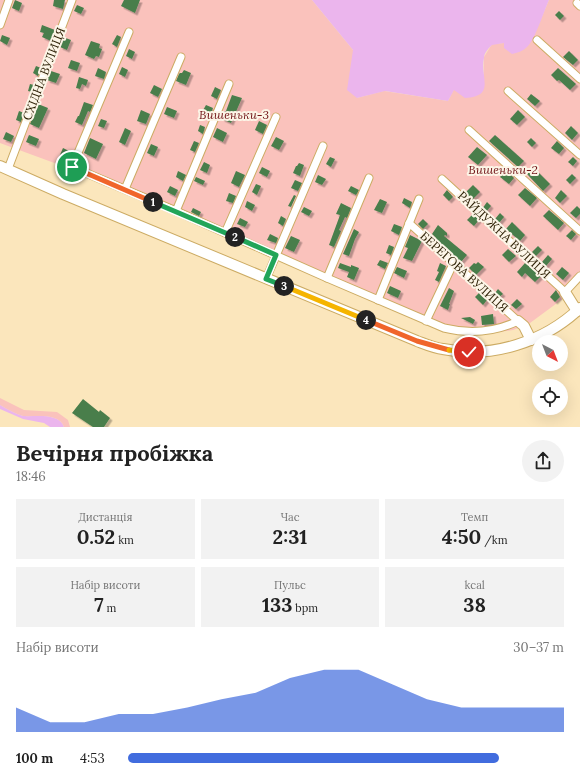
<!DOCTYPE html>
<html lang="uk">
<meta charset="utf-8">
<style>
:root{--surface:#fff;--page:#f2f2f2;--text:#222;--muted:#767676;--accent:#416cde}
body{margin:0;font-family:Lora,serif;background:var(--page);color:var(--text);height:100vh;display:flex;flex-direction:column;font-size:15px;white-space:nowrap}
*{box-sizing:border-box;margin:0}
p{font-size:13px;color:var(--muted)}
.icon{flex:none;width:22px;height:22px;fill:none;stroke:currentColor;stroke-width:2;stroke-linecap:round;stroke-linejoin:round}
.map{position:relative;height:427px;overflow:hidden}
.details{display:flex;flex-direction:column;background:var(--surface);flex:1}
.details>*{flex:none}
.needle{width:26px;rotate:138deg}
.buttons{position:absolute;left:532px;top:335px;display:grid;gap:8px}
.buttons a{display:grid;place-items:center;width:36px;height:36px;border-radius:50%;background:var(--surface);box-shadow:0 4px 16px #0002;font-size:20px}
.pin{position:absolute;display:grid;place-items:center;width:34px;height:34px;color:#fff;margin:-17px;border:2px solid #fff;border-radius:50%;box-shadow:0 1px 4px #0007}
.km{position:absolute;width:20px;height:20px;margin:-10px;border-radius:50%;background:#222;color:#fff;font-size:11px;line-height:20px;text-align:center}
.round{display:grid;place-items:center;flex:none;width:42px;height:42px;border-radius:21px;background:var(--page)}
.head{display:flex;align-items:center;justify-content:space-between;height:68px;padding:0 16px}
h1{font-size:22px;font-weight:700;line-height:30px}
.figures{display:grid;grid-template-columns:repeat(3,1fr);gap:6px;height:68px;padding:4px 16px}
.figures div{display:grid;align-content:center;border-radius:0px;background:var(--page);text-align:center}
.figures b{font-size:20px;font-weight:700}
.figures small{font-size:11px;font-weight:400}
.figures p{font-size:11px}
.chart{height:112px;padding:8px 16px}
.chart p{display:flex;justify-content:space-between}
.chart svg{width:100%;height:72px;margin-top:4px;fill:var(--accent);opacity:.7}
ul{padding:0 16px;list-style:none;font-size:13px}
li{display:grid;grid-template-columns:64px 48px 1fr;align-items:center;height:30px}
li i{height:10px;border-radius:5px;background:var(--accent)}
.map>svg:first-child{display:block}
.green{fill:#fac2bc}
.water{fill:#ebb5ed}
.building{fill:#487e4b;filter:url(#shadow)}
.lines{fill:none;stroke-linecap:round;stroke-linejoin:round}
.street-casing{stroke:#ccab63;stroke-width:9}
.secondary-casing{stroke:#ccab63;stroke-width:12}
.street{stroke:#fff;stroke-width:7}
.secondary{stroke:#fff;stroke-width:10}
.split-1-casing{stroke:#fff;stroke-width:8}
.split-2-casing{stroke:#fff;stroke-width:8}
.split-3-casing{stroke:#fff;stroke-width:8}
.split-4-casing{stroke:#fff;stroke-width:8}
.split-5-casing{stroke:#fff;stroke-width:8}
.split-6-casing{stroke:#fff;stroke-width:8}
.split-1{stroke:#f0652b;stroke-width:5}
.split-2{stroke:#22a559;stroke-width:5}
.split-3{stroke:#22a559;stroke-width:5}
.split-4{stroke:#f5b400;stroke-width:5}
.split-5{stroke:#f0652b;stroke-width:5}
.split-6{stroke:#f5b400;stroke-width:5}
.labels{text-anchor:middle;stroke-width:4;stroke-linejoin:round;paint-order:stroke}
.street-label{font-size:12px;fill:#291c00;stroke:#fcf5e7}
.park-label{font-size:12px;font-style:italic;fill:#711417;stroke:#fcf5e7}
</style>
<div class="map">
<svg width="580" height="427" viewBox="0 0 580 427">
<defs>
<filter id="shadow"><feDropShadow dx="2.5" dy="2.5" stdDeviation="0" flood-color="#0004"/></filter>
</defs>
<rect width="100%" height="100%" fill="#fbe6bc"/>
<g class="green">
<polygon points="0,0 312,0 353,50 357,98 384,91 448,101 454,89 459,93 484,88 484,57 492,44 504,43 535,33 549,0 580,0 580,279 568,295 530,323 513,330 483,334 430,325 68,168 0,143"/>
<path d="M0 398 24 410 57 412 68 420 70 427H64C59 412 36 417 23 416 16 414 7 409 0 405Z"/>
</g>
<g class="water">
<path d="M312 0H549C544 11 535 40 527 47 523 51 517 53 512 54L504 48V43L492 45C489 48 484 53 484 58 480 78 496 96 465 98L454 90 448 101 385 91 357 98 347 90 353 50Z"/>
<path d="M0 405C7 409 16 414 23 416 35 417 59 412 64 427H50L44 423 23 419 0 409Z"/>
</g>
<g class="building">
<polygon points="15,0 22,3 19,11 12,8"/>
<polygon points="54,0 65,0 63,9 53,6"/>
<polygon points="124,0 140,0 135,13 121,6"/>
<polygon points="77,5 84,8 81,14 74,11"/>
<polygon points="559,11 564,16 560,20 555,15"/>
<polygon points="42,25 55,30 51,41 42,37 44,33 40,32"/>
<polygon points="2,35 10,38 7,45 0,41"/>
<polygon points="117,35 121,37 117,47 112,44"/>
<polygon points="63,37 71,40 67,50 60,47"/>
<polygon points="91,41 100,44 99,48 102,49 99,57 96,56 94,59 85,55"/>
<polygon points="129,49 135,52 132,59 126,56"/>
<polygon points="569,51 578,60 573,65 563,57"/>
<polygon points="71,60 80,63 77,71 68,68"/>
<polygon points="36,66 41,68 38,76 33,73"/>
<polygon points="122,67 128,70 125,77 119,74"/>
<polygon points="98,68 106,72 104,79 95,76"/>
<polygon points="558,68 576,84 570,90 559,80 557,81 551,75"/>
<polygon points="184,70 191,73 186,85 176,81 179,74 180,73 182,73"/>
<polygon points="51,71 60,74 56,83 47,80"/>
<polygon points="79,77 88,80 86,86 82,84 80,89 76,88"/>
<polygon points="30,84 34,85 32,92 28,91"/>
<polygon points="154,85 162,89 158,97 150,93"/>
<polygon points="215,87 221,90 217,99 211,96"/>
<polygon points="531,94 540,101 535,106 527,99"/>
<polygon points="232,95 242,98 231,123 222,119 225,111 226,111"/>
<polygon points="84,102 93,105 90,112 88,111 82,125 75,122 78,116 79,116"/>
<polygon points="38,104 48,108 39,128 30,124"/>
<polygon points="206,105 213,108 210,116 202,112"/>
<polygon points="167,107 177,111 174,118 164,114"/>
<polygon points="141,110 150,114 146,124 137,121"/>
<polygon points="518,110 525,117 517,125 510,119"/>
<polygon points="19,111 24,113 21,122 16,120"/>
<polygon points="101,119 107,121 104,128 98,126"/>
<polygon points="259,121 267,125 263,134 255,130"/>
<polygon points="200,125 205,127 203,134 198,131"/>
<polygon points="571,126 578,133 572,140 565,133"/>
<polygon points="125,128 131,131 125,145 119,142"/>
<polygon points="217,128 227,133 223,142 213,137"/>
<polygon points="6,132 14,136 11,142 3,139"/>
<polygon points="29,135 39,139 36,146 26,142"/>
<polygon points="495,135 524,161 518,167 489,141"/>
<polygon points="276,137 284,141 279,150 271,146"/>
<polygon points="90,138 103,144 96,159 84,153"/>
<polygon points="531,138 536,143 532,147 527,142"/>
<polygon points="194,141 199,143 195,152 190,150"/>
<polygon points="557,141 564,148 559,154 551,148"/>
<polygon points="151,144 158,147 154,156 147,153"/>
<polygon points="477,147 487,155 478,165 468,157"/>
<polygon points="63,148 71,152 67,161 59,157"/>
<polygon points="330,157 335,159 331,167 326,164"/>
<polygon points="573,157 577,161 573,166 568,162"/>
<polygon points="204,162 210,165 207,173 200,170"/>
<polygon points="299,163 304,165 300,176 293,173 296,166 297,166"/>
<polygon points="262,167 270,171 267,177 259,173"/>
<polygon points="533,167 550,184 543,191 527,174"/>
<polygon points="506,170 514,178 509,184 500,177"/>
<polygon points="178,171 186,175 183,181 176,177"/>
<polygon points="236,171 245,175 239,187 231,183"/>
<polygon points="572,174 576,178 570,184 566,180"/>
<polygon points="318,175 326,179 322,185 315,182"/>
<polygon points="196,177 205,181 203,185 194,181"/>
<polygon points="295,180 302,183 298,191 291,188"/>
<polygon points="256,184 261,186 257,195 252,192"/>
<polygon points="473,185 480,192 472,200 465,193"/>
<polygon points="170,186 178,190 175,196 167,192"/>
<polygon points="351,186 359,190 356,195 348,191"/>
<polygon points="525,188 537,198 530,206 518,195"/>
<polygon points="447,190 453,197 449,201 443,195"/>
<polygon points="561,190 567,196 560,203 555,198"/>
<polygon points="229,193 236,196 233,203 226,201"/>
<polygon points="294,195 296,196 291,207 288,206"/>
<polygon points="404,198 412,202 410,208 402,203"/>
<polygon points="380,199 387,202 382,213 374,210"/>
<polygon points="247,201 255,205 252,211 245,207"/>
<polygon points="487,202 491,206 486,212 482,209"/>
<polygon points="341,203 351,208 347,218 345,217 339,230 341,231 334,247 329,245 340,215 336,214"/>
<polygon points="577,206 580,209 580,214 576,218 570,213"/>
<polygon points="304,207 312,211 309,216 301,212"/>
<polygon points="193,208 201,212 199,216 191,212"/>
<polygon points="549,210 564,223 558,230 543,216"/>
<polygon points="500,213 504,217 499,223 495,219"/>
<polygon points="473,214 479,220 474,226 467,220"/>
<polygon points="281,216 286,219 283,226 278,223"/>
<polygon points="240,218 248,222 245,227 237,224"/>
<polygon points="423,219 428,224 423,229 418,224"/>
<polygon points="512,222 525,235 520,241 506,229"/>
<polygon points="394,224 402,227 399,235 391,231"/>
<polygon points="438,225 447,233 447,236 445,235 444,236 467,255 461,262 434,239 436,238 432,234"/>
<polygon points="354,229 359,232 355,239 349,256 343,254"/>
<polygon points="572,230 576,234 571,240 566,236"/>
<polygon points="270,234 278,238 276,243 267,240"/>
<polygon points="410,235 422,241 412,261 403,258 408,248 405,247"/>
<polygon points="291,236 300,240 294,252 285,248"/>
<polygon points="389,245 394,247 391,255 386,253"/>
<polygon points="538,246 542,250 536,256 532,252"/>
<polygon points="508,249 516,256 509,262 502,255"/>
<polygon points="548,255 552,259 546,266 542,262"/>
<polygon points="380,260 388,263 385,269 377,265"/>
<polygon points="478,262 484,267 476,275 469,268 474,263 476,264"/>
<polygon points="340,263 351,267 351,265 359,268 354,280 347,277 349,272 338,268"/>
<polygon points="440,263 446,266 439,282 435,280 439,272 437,271"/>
<polygon points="525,263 541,276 535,282 525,273 522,277 517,272"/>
<polygon points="397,267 407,271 404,278 394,273"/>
<polygon points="562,267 569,273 563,280 556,274"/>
<polygon points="390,286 401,291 398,298 387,293"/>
<polygon points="449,288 454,291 449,304 450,304 448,310 440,306"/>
<polygon points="498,289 503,294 499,297 495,293"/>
<polygon points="556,290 560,297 555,302 550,297"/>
<polygon points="479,293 487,300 483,305 475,297"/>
<polygon points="517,299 522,304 516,309 511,305"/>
<polygon points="493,314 494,324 482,325 481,316"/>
<polygon points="470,317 475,320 473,324 461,318"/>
<polygon points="83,399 99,412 100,410 110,418 104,427 93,427 72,413"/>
</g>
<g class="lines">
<defs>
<g id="street">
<polyline points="577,3 580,6"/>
<polyline points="0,25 9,0"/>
<path d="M129 32 72 167 176 211 327 278 444 328C469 334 495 332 518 321L409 223"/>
<polyline points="537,40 580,79"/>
<polyline points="508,91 580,155"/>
<polyline points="469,130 580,231"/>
<polyline points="8,169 72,0"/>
<polyline points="442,179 565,292 580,276"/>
<polyline points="125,189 181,57"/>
<polyline points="176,211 229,84"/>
<polyline points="225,233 276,117"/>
<polyline points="327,278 369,178"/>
<polyline points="266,279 323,146"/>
<polyline points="378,300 419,199"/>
<polyline points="426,321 454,262"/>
</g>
<g id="secondary">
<path d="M0 166 63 194 417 341C425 344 434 348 443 349 492 359 544 342 580 308"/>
<polyline points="565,292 577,311"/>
<polyline points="518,321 524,326 531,340"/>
</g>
</defs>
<use href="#street" class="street-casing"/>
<use href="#secondary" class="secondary-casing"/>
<use href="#street" class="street"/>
<use href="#secondary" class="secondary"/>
</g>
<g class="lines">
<defs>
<polyline id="split-1" points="72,167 153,202"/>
<polyline id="split-2" points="153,202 235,237"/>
<polyline id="split-3" points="235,237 276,255 266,279 284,286"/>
<polyline id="split-4" points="284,286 366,320"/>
<polyline id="split-5" points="366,320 417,341 449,350"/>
<polyline id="split-6" points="449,350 469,352"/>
</defs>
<use href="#split-1" class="split-1-casing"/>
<use href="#split-2" class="split-2-casing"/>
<use href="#split-3" class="split-3-casing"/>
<use href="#split-4" class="split-4-casing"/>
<use href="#split-5" class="split-5-casing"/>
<use href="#split-6" class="split-6-casing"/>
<use href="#split-1" class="split-1"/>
<use href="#split-2" class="split-2"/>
<use href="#split-3" class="split-3"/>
<use href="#split-4" class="split-4"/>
<use href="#split-5" class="split-5"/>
<use href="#split-6" class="split-6"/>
</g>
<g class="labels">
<g class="street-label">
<text transform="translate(44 74) rotate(-69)" y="4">СХІДНА ВУЛИЦЯ</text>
<text transform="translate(504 235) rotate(43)" y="4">РАЙДУЖНА ВУЛИЦЯ</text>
<text transform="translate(464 272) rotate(42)" y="4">БЕРЕГОВА ВУЛИЦЯ</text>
</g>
<g class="park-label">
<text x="234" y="119">Вишеньки-3</text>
<text x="503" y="174">Вишеньки-2</text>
</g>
</g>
</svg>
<div class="buttons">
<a><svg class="needle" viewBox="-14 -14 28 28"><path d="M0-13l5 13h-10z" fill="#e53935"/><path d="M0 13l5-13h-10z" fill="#767676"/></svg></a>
<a><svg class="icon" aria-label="locate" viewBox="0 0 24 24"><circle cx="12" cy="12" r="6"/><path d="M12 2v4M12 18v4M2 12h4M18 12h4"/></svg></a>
</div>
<div class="pin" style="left:72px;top:167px;background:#1e9e55"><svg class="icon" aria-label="arrive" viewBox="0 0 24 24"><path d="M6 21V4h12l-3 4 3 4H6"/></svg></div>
<div class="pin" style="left:469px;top:352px;background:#d93025"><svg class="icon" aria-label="check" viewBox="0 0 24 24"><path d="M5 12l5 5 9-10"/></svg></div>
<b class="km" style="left:153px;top:202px">1</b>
<b class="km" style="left:235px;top:237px">2</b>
<b class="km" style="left:284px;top:286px">3</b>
<b class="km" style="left:366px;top:320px">4</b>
</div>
<section class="details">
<div class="head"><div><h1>Вечірня пробіжка</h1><p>18:46</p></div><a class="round"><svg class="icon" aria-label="share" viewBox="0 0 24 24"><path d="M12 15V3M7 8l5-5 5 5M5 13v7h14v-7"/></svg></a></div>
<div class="figures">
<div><p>Дистанція</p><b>0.52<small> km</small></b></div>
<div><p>Час</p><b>2:31</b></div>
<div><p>Темп</p><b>4:50<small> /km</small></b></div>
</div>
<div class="figures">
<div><p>Набір висоти</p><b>7<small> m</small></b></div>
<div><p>Пульс</p><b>133<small> bpm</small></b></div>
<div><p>kcal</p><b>38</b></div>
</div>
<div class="chart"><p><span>Набір висоти</span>30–37 m</p>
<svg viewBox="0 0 160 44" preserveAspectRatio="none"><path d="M0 44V29L10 38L20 38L30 33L40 33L50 29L60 24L70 20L80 11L90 6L100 6L110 15L120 24L130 29L140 29L150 29L160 29V44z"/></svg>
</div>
<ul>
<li><b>100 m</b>4:53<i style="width:85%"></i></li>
</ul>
</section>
